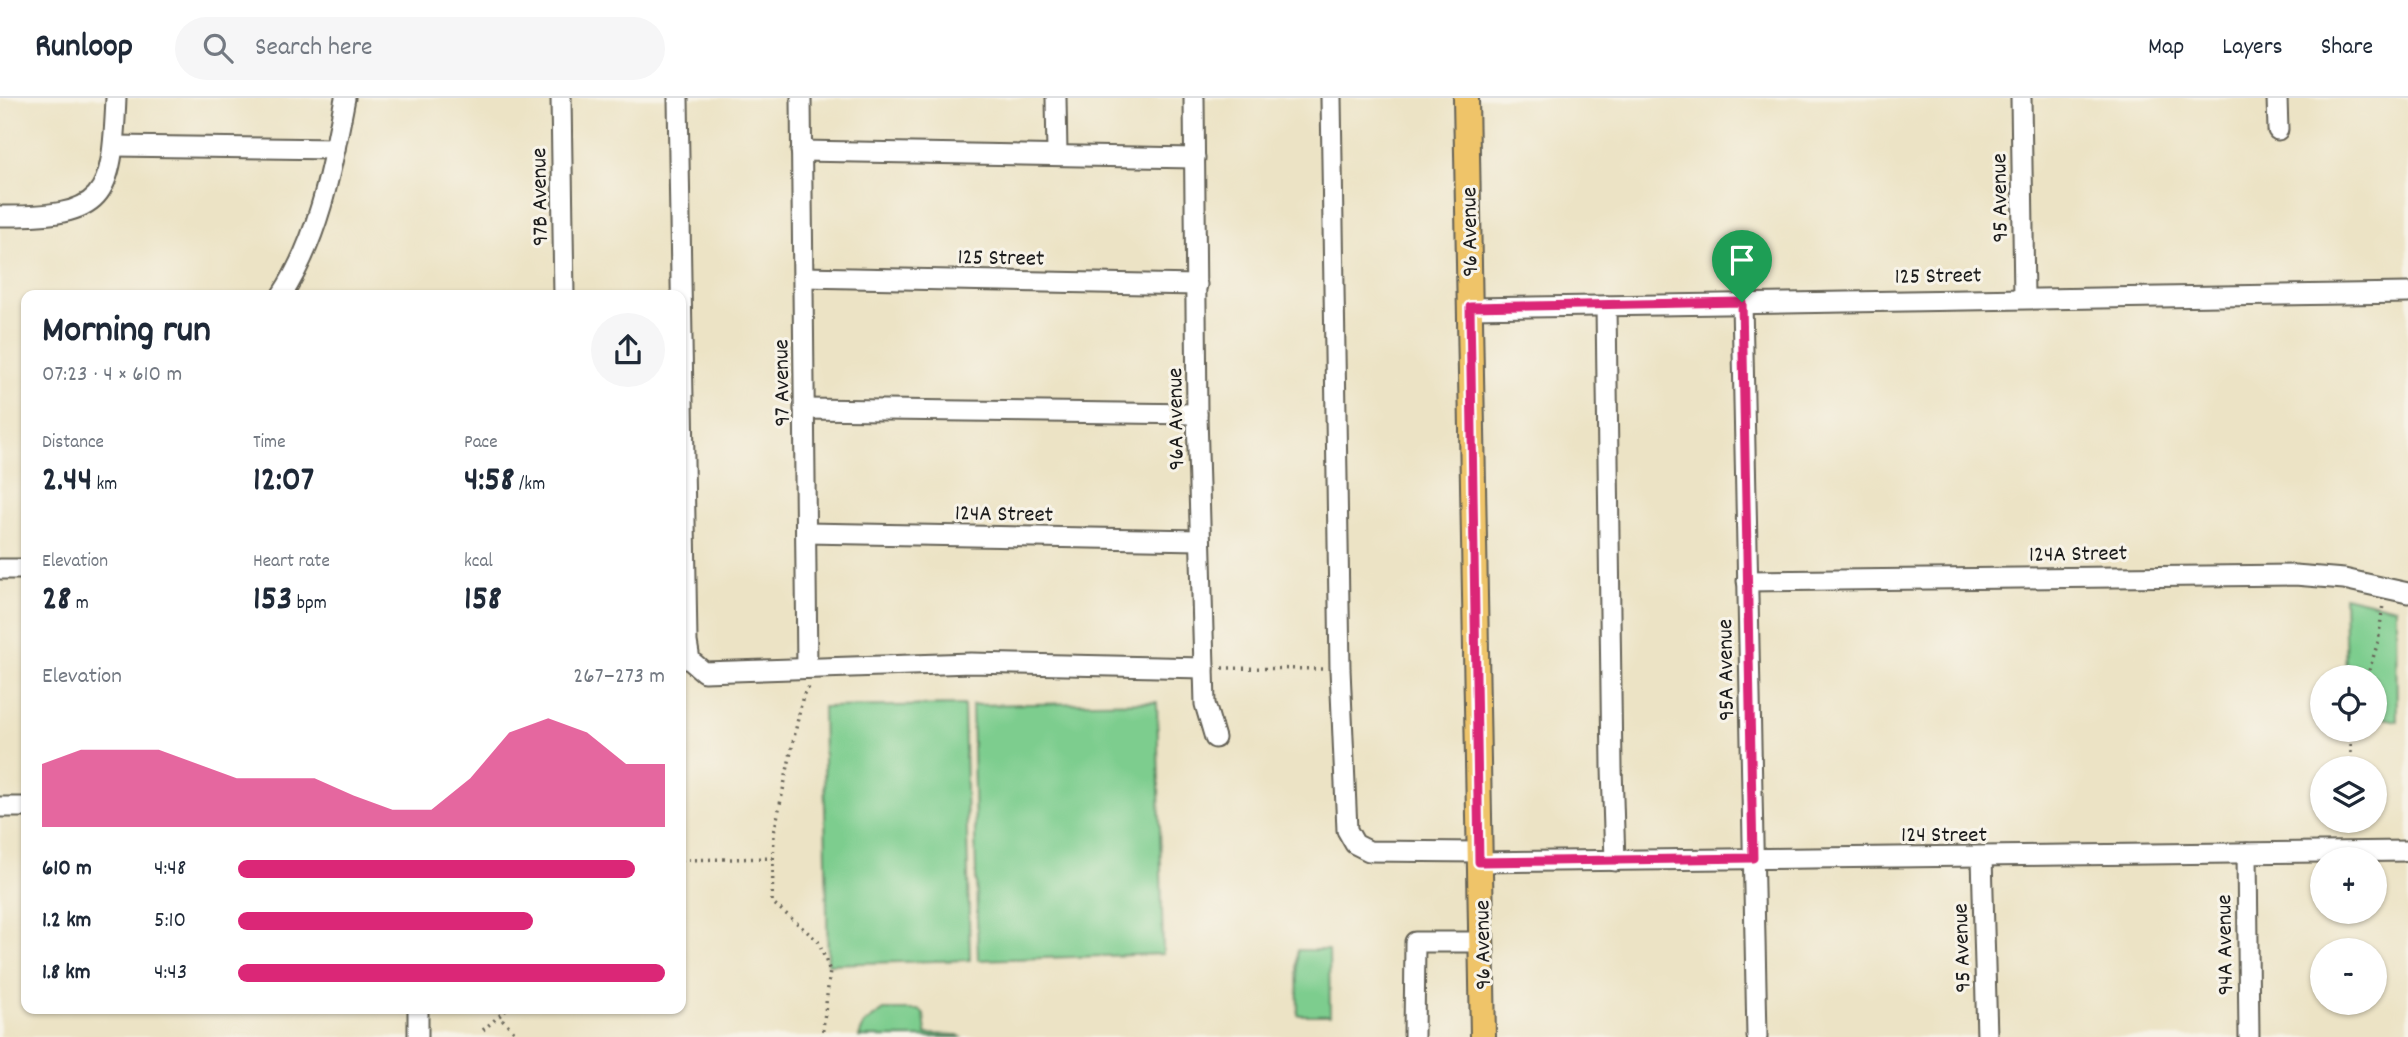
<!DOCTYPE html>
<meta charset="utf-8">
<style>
:root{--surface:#fff;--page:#f6f6f7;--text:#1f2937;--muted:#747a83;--line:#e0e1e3;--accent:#db2777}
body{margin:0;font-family:Dekko,sans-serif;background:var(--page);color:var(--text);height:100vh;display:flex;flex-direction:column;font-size:26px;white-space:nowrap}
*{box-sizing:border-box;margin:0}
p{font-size:23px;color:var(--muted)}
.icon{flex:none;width:38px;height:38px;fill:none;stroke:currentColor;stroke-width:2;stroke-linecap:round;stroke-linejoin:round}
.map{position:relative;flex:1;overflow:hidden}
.panel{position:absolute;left:21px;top:192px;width:665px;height:724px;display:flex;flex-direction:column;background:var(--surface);border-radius:14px;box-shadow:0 2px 5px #0004}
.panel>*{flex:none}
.controls{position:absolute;left:2310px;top:567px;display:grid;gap:14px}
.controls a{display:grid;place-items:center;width:77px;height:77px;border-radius:50%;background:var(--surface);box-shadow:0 2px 5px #0004;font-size:35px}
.pin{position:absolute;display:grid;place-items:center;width:60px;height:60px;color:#fff;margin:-72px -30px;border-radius:50% 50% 50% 0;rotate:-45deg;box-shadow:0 0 7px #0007}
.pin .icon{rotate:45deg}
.round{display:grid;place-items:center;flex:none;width:74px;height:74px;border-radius:37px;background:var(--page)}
.head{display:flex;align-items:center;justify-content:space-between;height:119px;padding:0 21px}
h1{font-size:38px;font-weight:700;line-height:52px}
.metrics{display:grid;grid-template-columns:repeat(3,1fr);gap:10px;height:119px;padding:7px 21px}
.metrics div{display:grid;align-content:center}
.metrics b{font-size:35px;font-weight:700}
.metrics small{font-size:19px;font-weight:400}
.metrics p{font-size:19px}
.chart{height:196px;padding:14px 21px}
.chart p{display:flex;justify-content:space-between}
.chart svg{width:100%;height:126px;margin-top:7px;fill:var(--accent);opacity:.7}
ul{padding:0 21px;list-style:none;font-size:23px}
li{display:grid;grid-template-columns:112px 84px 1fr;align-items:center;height:52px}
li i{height:18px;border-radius:9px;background:var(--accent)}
header{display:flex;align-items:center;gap:42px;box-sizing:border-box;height:98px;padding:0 35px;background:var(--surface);border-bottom:2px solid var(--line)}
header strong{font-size:33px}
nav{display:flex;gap:38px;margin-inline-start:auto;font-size:24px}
.search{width:490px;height:63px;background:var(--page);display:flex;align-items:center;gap:18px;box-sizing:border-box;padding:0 24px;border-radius:38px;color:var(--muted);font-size:26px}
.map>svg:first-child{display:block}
.green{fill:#7dcd8e;stroke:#4c7455;stroke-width:2}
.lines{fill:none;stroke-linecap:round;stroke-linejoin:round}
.minor-casing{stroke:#656257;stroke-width:23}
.major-casing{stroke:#656257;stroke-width:28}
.path{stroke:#656257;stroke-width:3.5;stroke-dasharray:2 5;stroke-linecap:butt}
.minor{stroke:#fff;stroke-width:19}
.major{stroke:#efc469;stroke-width:24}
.route-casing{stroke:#fff;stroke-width:14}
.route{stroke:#db2777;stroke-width:9}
.labels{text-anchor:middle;stroke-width:6;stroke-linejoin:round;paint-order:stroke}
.street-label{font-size:23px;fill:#1c1c1c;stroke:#f7f3e8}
</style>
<header>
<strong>Runloop</strong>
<div class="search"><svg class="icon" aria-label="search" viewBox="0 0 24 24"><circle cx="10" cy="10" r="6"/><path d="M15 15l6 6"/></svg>Search here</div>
<nav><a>Map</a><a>Layers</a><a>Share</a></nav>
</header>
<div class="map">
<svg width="2408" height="939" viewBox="0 0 2408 939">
<rect width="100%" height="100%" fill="#f7f3e8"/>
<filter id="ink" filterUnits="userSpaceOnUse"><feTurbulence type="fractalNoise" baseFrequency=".0143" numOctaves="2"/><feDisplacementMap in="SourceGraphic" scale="14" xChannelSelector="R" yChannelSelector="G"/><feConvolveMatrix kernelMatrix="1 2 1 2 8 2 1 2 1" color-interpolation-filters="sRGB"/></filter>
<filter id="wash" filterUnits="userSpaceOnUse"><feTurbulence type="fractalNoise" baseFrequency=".00686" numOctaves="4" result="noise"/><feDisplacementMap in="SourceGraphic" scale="28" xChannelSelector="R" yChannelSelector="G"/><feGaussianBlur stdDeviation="1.57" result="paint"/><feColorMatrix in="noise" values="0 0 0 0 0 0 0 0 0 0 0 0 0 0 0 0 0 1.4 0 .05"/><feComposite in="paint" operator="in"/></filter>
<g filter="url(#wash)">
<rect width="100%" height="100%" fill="#ece3c5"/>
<g class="green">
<polygon points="2344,498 2396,510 2397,623 2375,618 2375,579 2346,579"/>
<polygon points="1157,604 1163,856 978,862 972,607"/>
<polygon points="964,607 970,862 828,866 823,609"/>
<polygon points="1297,852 1329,852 1330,917 1298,917"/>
<polygon points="884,912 920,912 924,917 926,936 958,937 961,939 859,939 864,926"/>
</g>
</g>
<g filter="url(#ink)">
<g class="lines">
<defs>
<g id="minor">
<polyline points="561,0 564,198"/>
<polyline points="678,0 687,544 690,562 704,574 971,565 1204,570"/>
<polyline points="801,0 807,570"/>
<polyline points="1056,0 1057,56"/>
<polyline points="1194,0 1197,316 1205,606 1215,640"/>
<polyline points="1331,0 1340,571 1347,732 1355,746 1369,753 1479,754"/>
<polyline points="2021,0 2024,199"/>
<polyline points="2277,0 2278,32"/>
<polyline points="114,48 335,51"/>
<polyline points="801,53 1195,60"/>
<path d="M0 118C106 119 112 101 116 0"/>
<polyline points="803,179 1197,187"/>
<path d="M281 198C320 139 332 68 345 0"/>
<polyline points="1742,204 1757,939"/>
<polyline points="1606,208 1612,670 1615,763"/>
<polyline points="1470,210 2408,195"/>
<polyline points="804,311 1197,316"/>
<polyline points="806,435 1200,442"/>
<polyline points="0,471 26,471"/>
<polyline points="1747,483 2295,477 2344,481 2408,495"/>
<polyline points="0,709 26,709"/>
<polyline points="2247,755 2249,939"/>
<polyline points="1982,759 1987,939"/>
<polyline points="1479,764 2408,753"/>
<polyline points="418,912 418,939"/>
<polyline points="1414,939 1415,844 1481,844"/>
</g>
<polyline id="major" points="1466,0 1483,939"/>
</defs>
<use href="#minor" class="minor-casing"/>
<use href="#major" class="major-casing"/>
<g class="path">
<polyline points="1222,570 1323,571"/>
<polyline points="2367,579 2378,544 2383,506"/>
<polyline points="809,589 803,597 774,735 772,804 818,843 830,873 822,939"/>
<polyline points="2351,632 2351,670"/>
<polyline points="2353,723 2353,735"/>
<polyline points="681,762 773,760"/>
<polyline points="506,912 499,918 520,939"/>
<polyline points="483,932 499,918"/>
</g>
<use href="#minor" class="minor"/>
<use href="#major" class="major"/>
</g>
</g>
<g class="lines" filter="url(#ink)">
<defs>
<polygon id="route" points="1742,204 1753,760 1479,764 1470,209"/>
</defs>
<use href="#route" class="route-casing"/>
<use href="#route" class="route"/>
</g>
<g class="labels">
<g class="street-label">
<text transform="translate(538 99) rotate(-91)" y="8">97B Avenue</text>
<text transform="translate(1998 100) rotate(-91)" y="8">95 Avenue</text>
<text transform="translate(1468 134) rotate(-91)" y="8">96 Avenue</text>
<text transform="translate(1001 158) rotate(1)" y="8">125 Street</text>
<text transform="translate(1938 176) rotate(-1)" y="8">125 Street</text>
<text transform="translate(780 285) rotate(-91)" y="8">97 Avenue</text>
<text transform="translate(1174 321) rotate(-91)" y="8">96A Avenue</text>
<text transform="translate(1004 414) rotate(1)" y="8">124A Street</text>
<text transform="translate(2078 454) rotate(-1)" y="8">124A Street</text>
<text transform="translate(1724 572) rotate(-91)" y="8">95A Avenue</text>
<text x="1944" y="743">124 Street</text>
<text transform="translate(1481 847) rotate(-91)" y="8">96 Avenue</text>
<text transform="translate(2223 847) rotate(-91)" y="8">94A Avenue</text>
<text transform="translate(1960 850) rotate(-92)" y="8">95 Avenue</text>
</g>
</g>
</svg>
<div class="controls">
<a><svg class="icon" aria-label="locate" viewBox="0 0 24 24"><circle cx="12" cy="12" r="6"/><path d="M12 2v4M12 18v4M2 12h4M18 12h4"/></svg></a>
<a><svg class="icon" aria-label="layers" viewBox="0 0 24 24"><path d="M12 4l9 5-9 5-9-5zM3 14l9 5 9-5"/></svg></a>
<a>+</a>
<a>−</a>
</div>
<div class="pin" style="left:1742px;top:204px;background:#1e9e55"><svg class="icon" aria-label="arrive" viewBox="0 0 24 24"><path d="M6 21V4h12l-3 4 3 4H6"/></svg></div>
<section class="panel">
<div class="head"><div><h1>Morning run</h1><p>07:23 · 4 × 610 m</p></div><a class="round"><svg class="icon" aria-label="share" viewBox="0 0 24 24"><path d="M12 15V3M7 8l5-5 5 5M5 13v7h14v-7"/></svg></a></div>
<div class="metrics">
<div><p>Distance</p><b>2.44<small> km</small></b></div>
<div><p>Time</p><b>12:07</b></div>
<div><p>Pace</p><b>4:58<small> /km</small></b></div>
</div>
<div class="metrics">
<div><p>Elevation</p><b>28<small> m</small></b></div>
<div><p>Heart rate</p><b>153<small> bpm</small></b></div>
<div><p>kcal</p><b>158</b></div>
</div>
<div class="chart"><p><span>Elevation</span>267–273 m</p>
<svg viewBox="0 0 160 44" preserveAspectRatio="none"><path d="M0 44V22L10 17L20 17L30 17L40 22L50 27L60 27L70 27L80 33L90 38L100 38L110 27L120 11L130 6L140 11L150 22L160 22V44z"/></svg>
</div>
<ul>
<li><b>610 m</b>4:48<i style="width:93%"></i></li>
<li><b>1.2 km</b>5:10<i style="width:69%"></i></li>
<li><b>1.8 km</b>4:43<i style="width:100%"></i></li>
</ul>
</section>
</div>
